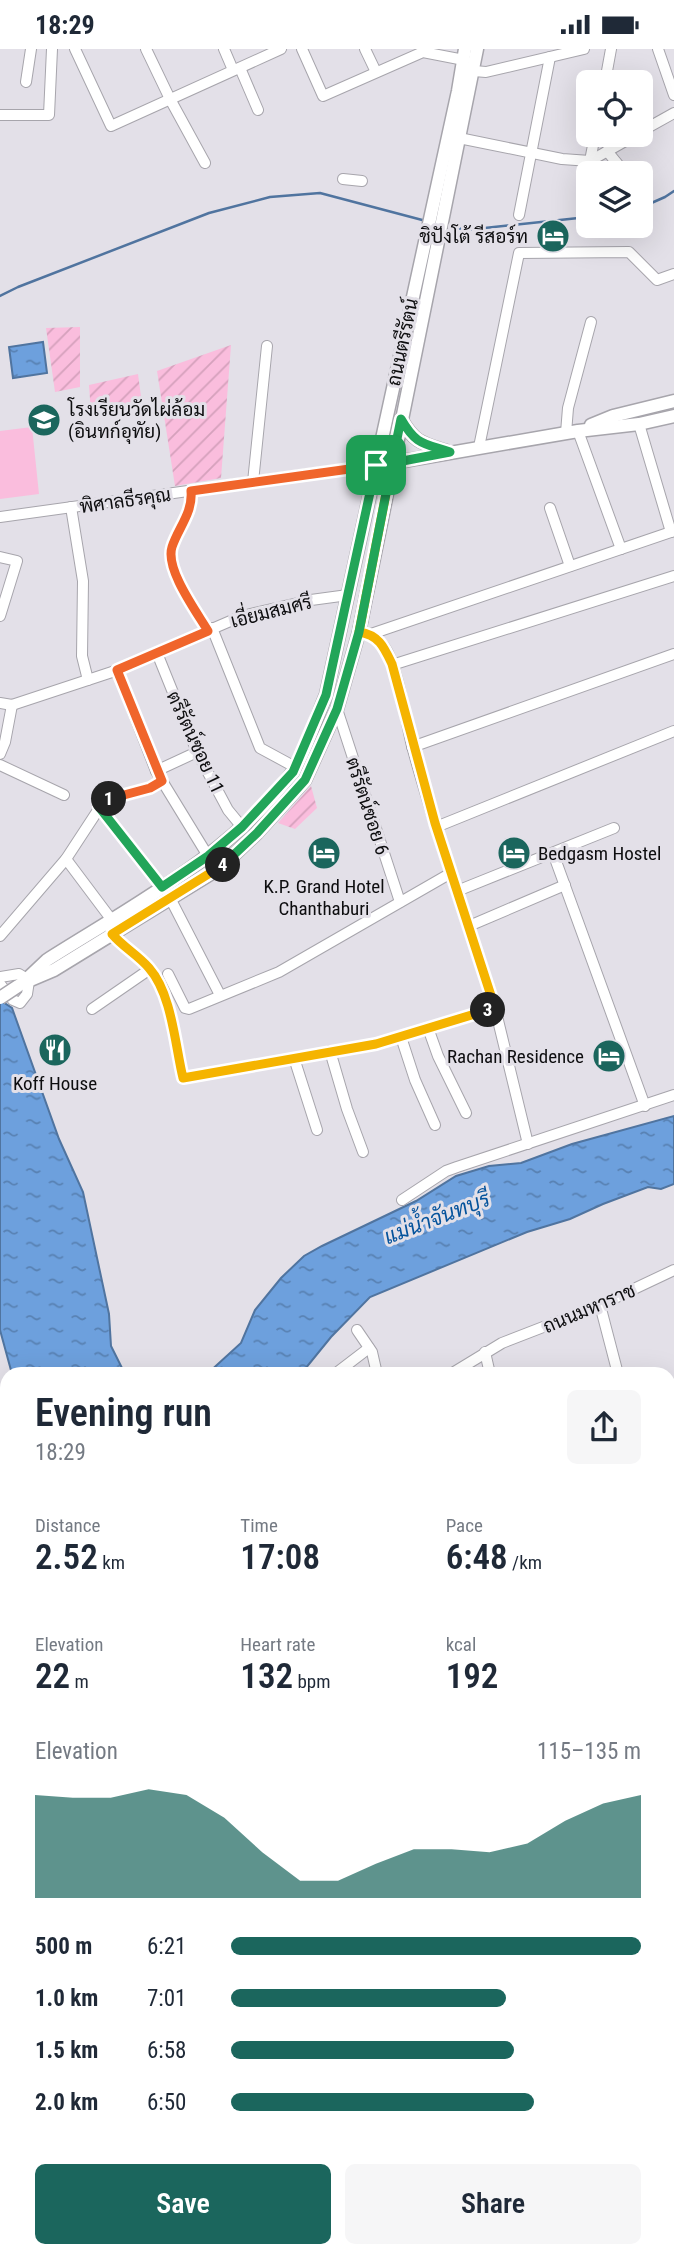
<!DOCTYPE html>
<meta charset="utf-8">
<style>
:root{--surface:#fff;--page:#f6f6f7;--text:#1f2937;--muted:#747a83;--accent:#1b665d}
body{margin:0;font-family:"Roboto Condensed",Sarabun,sans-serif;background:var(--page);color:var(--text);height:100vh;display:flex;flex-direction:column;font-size:26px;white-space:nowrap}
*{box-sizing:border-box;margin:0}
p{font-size:23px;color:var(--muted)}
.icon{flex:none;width:38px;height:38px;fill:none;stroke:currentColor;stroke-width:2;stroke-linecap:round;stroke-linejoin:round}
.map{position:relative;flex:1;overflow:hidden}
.sheet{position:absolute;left:0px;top:1318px;width:676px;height:891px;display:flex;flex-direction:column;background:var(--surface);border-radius:21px 21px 0 0;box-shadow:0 7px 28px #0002}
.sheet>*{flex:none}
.tools{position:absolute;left:576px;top:21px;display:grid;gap:14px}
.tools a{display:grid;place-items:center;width:77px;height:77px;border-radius:10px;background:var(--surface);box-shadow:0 7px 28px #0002;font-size:35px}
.pin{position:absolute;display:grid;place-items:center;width:60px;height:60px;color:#fff;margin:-30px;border-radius:14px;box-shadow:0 4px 10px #0006}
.km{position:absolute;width:35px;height:35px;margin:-18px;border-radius:50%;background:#222;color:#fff;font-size:19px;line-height:35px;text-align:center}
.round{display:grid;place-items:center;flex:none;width:74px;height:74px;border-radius:10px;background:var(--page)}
.head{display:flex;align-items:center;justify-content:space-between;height:119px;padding:0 35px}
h1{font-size:38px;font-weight:600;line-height:52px}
.figures{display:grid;grid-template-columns:repeat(3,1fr);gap:10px;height:119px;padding:7px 35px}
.figures div{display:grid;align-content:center}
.figures b{font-size:35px;font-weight:600}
.figures small{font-size:19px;font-weight:400}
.figures p{font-size:19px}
.chart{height:196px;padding:14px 35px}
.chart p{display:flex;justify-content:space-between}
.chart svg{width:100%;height:126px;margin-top:7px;fill:var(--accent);opacity:.7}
.primary-button{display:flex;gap:14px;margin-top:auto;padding:14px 35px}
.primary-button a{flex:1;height:80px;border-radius:10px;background:var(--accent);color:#fff;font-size:28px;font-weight:600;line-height:80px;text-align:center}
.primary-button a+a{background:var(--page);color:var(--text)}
ul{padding:0 35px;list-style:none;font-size:23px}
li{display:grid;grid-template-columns:112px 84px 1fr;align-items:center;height:52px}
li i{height:18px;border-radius:9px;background:var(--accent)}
.status{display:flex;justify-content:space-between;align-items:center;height:49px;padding:0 35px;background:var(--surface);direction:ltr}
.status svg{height:19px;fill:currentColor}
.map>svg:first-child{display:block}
.grass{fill:#fabddd}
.park{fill:url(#park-tufts)}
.garden{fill:url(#garden-furrows)}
.water{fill:url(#water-ripples);stroke:#50749f;stroke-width:2}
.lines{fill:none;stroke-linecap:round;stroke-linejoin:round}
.stream{stroke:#50749f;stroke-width:2.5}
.minor-casing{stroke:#a7a5ac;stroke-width:12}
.major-casing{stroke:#a7a5ac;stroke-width:15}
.minor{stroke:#fff;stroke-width:10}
.major{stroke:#fff;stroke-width:12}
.major-bridge-casing{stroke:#a7a5ac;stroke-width:15;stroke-linecap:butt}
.major-bridge{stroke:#fff;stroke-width:12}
.split-1-casing{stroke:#fff;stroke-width:14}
.split-2-casing{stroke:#fff;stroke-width:14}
.split-3-casing{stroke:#fff;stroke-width:14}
.split-4-casing{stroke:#fff;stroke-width:14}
.split-5-casing{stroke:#fff;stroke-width:14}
.split-1{stroke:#22a559;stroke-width:9}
.split-2{stroke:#f0652b;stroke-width:9}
.split-3{stroke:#f5b400;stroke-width:9}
.split-4{stroke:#f5b400;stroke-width:9}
.split-5{stroke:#22a559;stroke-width:9}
.labels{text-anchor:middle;stroke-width:6;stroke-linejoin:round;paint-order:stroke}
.poi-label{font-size:19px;fill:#0d0d0f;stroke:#e3e0e8;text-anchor:end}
.street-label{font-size:19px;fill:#0d0d0f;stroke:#e3e0e8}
.water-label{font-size:21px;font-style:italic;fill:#05539c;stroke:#e3e0e8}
</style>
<div class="status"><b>18:29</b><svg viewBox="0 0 49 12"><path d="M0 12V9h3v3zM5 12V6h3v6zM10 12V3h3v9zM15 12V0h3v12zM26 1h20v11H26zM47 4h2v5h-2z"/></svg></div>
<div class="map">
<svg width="674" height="2207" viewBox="0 0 674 2207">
<defs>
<pattern id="park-tufts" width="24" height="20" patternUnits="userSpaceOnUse" patternTransform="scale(1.75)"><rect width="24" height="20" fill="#fabddd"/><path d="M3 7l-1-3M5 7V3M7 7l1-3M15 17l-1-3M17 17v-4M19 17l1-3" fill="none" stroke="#d5a1bc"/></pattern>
<pattern id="garden-furrows" width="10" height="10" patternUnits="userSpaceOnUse" patternTransform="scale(1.75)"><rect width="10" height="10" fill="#fabddd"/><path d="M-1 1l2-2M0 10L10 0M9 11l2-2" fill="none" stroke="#d5a1bc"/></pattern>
<pattern id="water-ripples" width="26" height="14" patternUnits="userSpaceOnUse" patternTransform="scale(1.75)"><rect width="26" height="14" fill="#6da0dd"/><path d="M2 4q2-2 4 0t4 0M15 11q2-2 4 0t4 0" fill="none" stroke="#5881b2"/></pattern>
</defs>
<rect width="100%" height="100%" fill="#e3e0e8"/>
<polygon class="grass" points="32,378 39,445 0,450 0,382"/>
<polygon class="park" points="669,2080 674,2085 674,2207 15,2207 14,2202 668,2202"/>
<g class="garden">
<polygon points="80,278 80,338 55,343 46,279"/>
<polygon points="231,296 221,429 175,437 157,322"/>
<polygon points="138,325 142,355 91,364 89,336"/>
<polygon points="311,737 317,759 295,780 278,774"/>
</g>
<g class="water">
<polygon points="43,293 47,324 13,329 9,298"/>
<polygon points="0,951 12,959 59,1090 83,1143 109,1265 111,1297 125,1325 12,1325 0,1281"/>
<polygon points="674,1067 674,1135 661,1140 648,1138 603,1155 570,1170 527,1183 370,1248 331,1288 301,1325 207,1325 241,1294 255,1261 281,1229 304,1207 322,1197 416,1152 456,1127 489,1117 521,1114 572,1095"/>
<polygon points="669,2187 674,2190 674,2207 583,2207 582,2202 668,2202"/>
</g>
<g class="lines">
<g class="stream">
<polyline points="640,159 665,148 674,142"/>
<polyline points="446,176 466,181 588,168"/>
<polyline points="0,247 18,238 209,164 270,148 320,144 426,172"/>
</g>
<defs>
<g id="minor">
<polyline points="75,0 111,77 281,0"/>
<polyline points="146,0 170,50 205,114"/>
<polyline points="224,0 233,21"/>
<polyline points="302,0 323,47 423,3 464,11"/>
<polyline points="365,0 376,23"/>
<polyline points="658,0 674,46"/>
<polyline points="240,19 258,61"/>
<polyline points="474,22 486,23 584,0"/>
<polyline points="26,33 31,0"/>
<polyline points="605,33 611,0"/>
<polyline points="0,66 49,66 52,0"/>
<polyline points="640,83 674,64"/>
<polyline points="459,89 562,110 590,112 636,86"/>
<polyline points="607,102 625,124"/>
<polyline points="590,112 595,86"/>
<polyline points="343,130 362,132"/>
<polyline points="519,166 550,8"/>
<polyline points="639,375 671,483"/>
<polyline points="578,382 621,500"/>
<polyline points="566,384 568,359 591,273"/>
<polyline points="479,398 519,204 629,203 657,231 674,225"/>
<polyline points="253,433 267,297"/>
<path d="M191 442C192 464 179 479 172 498 165 520 196 562 207 582"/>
<polyline points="71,458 83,532 82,607 88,631"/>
<polyline points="550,459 570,517"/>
<polyline points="0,468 376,416"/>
<polyline points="0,508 17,512 0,567"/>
<polyline points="212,579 260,699 295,718"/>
<polyline points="371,585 674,482"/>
<polyline points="157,604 197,703 228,761 242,778"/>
<polyline points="392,616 674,527"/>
<polyline points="117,621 156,722 208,807"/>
<polyline points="0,654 12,656 112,623 242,567 311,551 348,546"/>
<polyline points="337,660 400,853"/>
<polyline points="412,698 674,605"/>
<polyline points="0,705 5,693 12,656"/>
<polyline points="0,716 64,746"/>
<polyline points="156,722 197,703"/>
<polyline points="99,758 162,838"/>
<polyline points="436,778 674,682"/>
<polyline points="553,804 645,1057"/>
<polyline points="66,810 111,870"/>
<polyline points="457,842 614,779"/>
<polyline points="170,849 220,946"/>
<polyline points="469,877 565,836"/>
<path d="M112 885C123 898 138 906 149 919 172 945 175 996 183 1029L376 995 495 959C467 872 436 786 412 697 406 673 398 618 385 599 378 589 370 585 359 583"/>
<polyline points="0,887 66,810 104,752 151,739 162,732"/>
<polyline points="168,925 185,959 189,960 279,923 451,824"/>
<polyline points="0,928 19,925 27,930"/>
<polyline points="0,935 13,951 20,954 27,945 29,932"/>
<polyline points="495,959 528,1095"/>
<polyline points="92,960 150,920"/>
<polyline points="428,979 438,1007 466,1064"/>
<polyline points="401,988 415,1031 435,1076"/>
<polyline points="330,1002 347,1060 363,1103"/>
<polyline points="294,1009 317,1081"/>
<polyline points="402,1151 446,1122 457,1118 674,1046"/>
<polyline points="600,1256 618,1325"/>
<polyline points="357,1281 372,1303 377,1325"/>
<polyline points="485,1303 490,1325"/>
<polyline points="335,1325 369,1299"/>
<polyline points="451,1325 502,1294 600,1256 674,1221"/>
<polyline points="668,1418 674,1425"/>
<polyline points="668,1564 674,1569"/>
<polyline points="0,1610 7,1604"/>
<polyline points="668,1735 674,1730"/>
<polyline points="668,1777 674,1772"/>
<polyline points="668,1786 674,1792"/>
<polyline points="0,1806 7,1809"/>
<polyline points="0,1831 7,1825"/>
<polyline points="0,1843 7,1846"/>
<polyline points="668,1866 674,1868"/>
<polyline points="0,1892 7,1895"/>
<polyline points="0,1949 7,1953"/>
<polyline points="0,2035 7,2033"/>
<polyline points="0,2112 7,2100"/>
<polyline points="0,2173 5,2207"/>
</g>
<g id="major">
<path d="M401 370C414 393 421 394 446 402"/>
<polyline points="591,376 613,367 674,352"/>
<polyline points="386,415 578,382 639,375 674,367"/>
<path d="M29 928 47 911C129 859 233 804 292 724 304 708 317 667 326 646L458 42 465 0"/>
<polyline points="21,935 54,921 220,819 257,784 305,731 337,660 359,583 477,0"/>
<polyline points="0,1628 7,1630"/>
<polyline points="668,2054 674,2058"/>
<polyline points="668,2068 674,2072"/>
</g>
</defs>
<use href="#minor" class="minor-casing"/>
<use href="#major" class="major-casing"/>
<use href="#minor" class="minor"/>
<use href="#major" class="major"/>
<defs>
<polyline id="major-bridge" points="0,949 18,937"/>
</defs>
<use href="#major-bridge" class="major-bridge-casing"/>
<use href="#major-bridge" class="major-bridge"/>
</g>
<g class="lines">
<defs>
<polyline id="split-1" points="109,750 104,752 99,758 162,838 208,807 242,778 293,723 326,646 376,416"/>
<path id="split-2" d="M109 750 150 739 162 732 117 621 208 582C196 562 165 520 172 498 178 479 193 464 191 442L371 417"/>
<path id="split-3" d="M371 417 392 414 359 583C379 586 384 598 392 615L435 774 495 959 488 961"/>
<path id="split-4" d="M223 816 112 885C123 898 138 906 149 919 172 945 175 996 183 1029L376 995 488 961"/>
<path id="split-5" d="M223 816 257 784 305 731 337 660 359 583 392 414 450 403C423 394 416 396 401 370L392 414 376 416"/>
</defs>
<use href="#split-1" class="split-1-casing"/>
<use href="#split-2" class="split-2-casing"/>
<use href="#split-3" class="split-3-casing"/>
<use href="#split-4" class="split-4-casing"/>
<use href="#split-5" class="split-5-casing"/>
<use href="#split-1" class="split-1"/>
<use href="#split-2" class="split-2"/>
<use href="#split-3" class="split-3"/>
<use href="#split-4" class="split-4"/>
<use href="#split-5" class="split-5"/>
</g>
<defs>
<symbol id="hotel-disc" viewBox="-11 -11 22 22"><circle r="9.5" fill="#1b665d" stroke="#e3e0e8"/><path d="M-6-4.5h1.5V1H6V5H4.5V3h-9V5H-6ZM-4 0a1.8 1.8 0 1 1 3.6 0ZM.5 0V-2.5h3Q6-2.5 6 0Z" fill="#fff"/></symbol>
<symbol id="school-disc" viewBox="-11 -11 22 22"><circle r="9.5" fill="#1b665d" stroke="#e3e0e8"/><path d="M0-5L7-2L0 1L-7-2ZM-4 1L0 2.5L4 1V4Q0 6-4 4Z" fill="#fff"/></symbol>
<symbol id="restaurant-disc" viewBox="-11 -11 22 22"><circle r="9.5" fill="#1b665d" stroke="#e3e0e8"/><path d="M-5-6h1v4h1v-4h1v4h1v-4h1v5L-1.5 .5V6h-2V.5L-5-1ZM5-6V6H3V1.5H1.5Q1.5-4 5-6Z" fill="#fff"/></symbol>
</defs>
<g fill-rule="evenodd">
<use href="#hotel-disc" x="534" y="168" width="38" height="38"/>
<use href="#school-disc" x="25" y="352" width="38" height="38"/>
<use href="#hotel-disc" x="305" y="785" width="38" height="38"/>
<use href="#hotel-disc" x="495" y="785" width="38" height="38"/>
<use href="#restaurant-disc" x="36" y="982" width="38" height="38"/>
<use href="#hotel-disc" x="590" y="988" width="38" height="38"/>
</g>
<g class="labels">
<g class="poi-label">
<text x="528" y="194">ชิปังโต้ รีสอร์ท</text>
<text x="68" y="367" text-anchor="start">โรงเรียนวัดไผ่ล้อม<tspan x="68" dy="22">(อินทก์อุทัย)</tspan></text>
<text x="538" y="811" text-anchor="start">Bedgasm Hostel</text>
<text x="324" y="844" text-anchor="middle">K.P. Grand Hotel<tspan x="324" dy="22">Chanthaburi</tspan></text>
<text x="584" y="1014">Rachan Residence</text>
<text x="55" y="1041" text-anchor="middle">Koff House</text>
</g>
<g class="street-label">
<text transform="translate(402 293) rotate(-78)" y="7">ถนนตรีรัตน์</text>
<text transform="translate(125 451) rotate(-8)" y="7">พิศาลธีรคุณ</text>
<text transform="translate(271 562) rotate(-14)" y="7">เอี่ยมสมศรี</text>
<text transform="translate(196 693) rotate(65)" y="7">ตรีรัตน์ซอย 11</text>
<text transform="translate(368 757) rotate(72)" y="7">ตรีรัตน์ซอย 6</text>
<text transform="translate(589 1259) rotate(-23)" y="7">ถนนมหาราช</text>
</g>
<g class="water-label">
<text transform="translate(437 1169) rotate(-21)" y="7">แม่น้ำจันทบุรี</text>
</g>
</g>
</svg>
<div class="tools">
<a><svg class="icon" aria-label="locate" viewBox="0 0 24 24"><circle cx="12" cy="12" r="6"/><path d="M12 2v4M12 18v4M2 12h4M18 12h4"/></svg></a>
<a><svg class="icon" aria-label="layers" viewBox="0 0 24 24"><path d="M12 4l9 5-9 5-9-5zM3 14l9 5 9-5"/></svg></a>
</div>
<div class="pin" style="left:376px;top:416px;background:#1e9e55"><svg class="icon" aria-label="arrive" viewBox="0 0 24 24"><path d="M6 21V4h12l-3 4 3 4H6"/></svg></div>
<b class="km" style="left:109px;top:750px">1</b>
<b class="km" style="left:488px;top:961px">3</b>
<b class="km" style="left:223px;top:816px">4</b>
<section class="sheet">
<div class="head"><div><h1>Evening run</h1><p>18:29</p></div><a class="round"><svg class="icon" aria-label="share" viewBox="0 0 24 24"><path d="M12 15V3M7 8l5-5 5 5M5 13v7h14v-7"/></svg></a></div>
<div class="figures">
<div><p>Distance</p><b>2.52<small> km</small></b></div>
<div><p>Time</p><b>17:08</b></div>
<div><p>Pace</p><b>6:48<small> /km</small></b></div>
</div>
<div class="figures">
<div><p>Elevation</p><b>22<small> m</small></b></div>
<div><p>Heart rate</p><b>132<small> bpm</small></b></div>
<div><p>kcal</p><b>192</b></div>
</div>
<div class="chart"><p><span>Elevation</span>115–135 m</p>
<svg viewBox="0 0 160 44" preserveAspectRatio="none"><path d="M0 44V8L10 9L20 9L30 6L40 8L50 16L60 28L70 38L80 38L90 32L100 27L110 27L120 28L130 25L140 17L150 11L160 8V44z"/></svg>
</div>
<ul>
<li><b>500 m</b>6:21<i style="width:100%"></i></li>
<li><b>1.0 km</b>7:01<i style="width:67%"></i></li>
<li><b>1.5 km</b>6:58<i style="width:69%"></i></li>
<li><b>2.0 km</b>6:50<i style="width:74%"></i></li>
</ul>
<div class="primary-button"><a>Save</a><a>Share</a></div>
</section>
</div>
